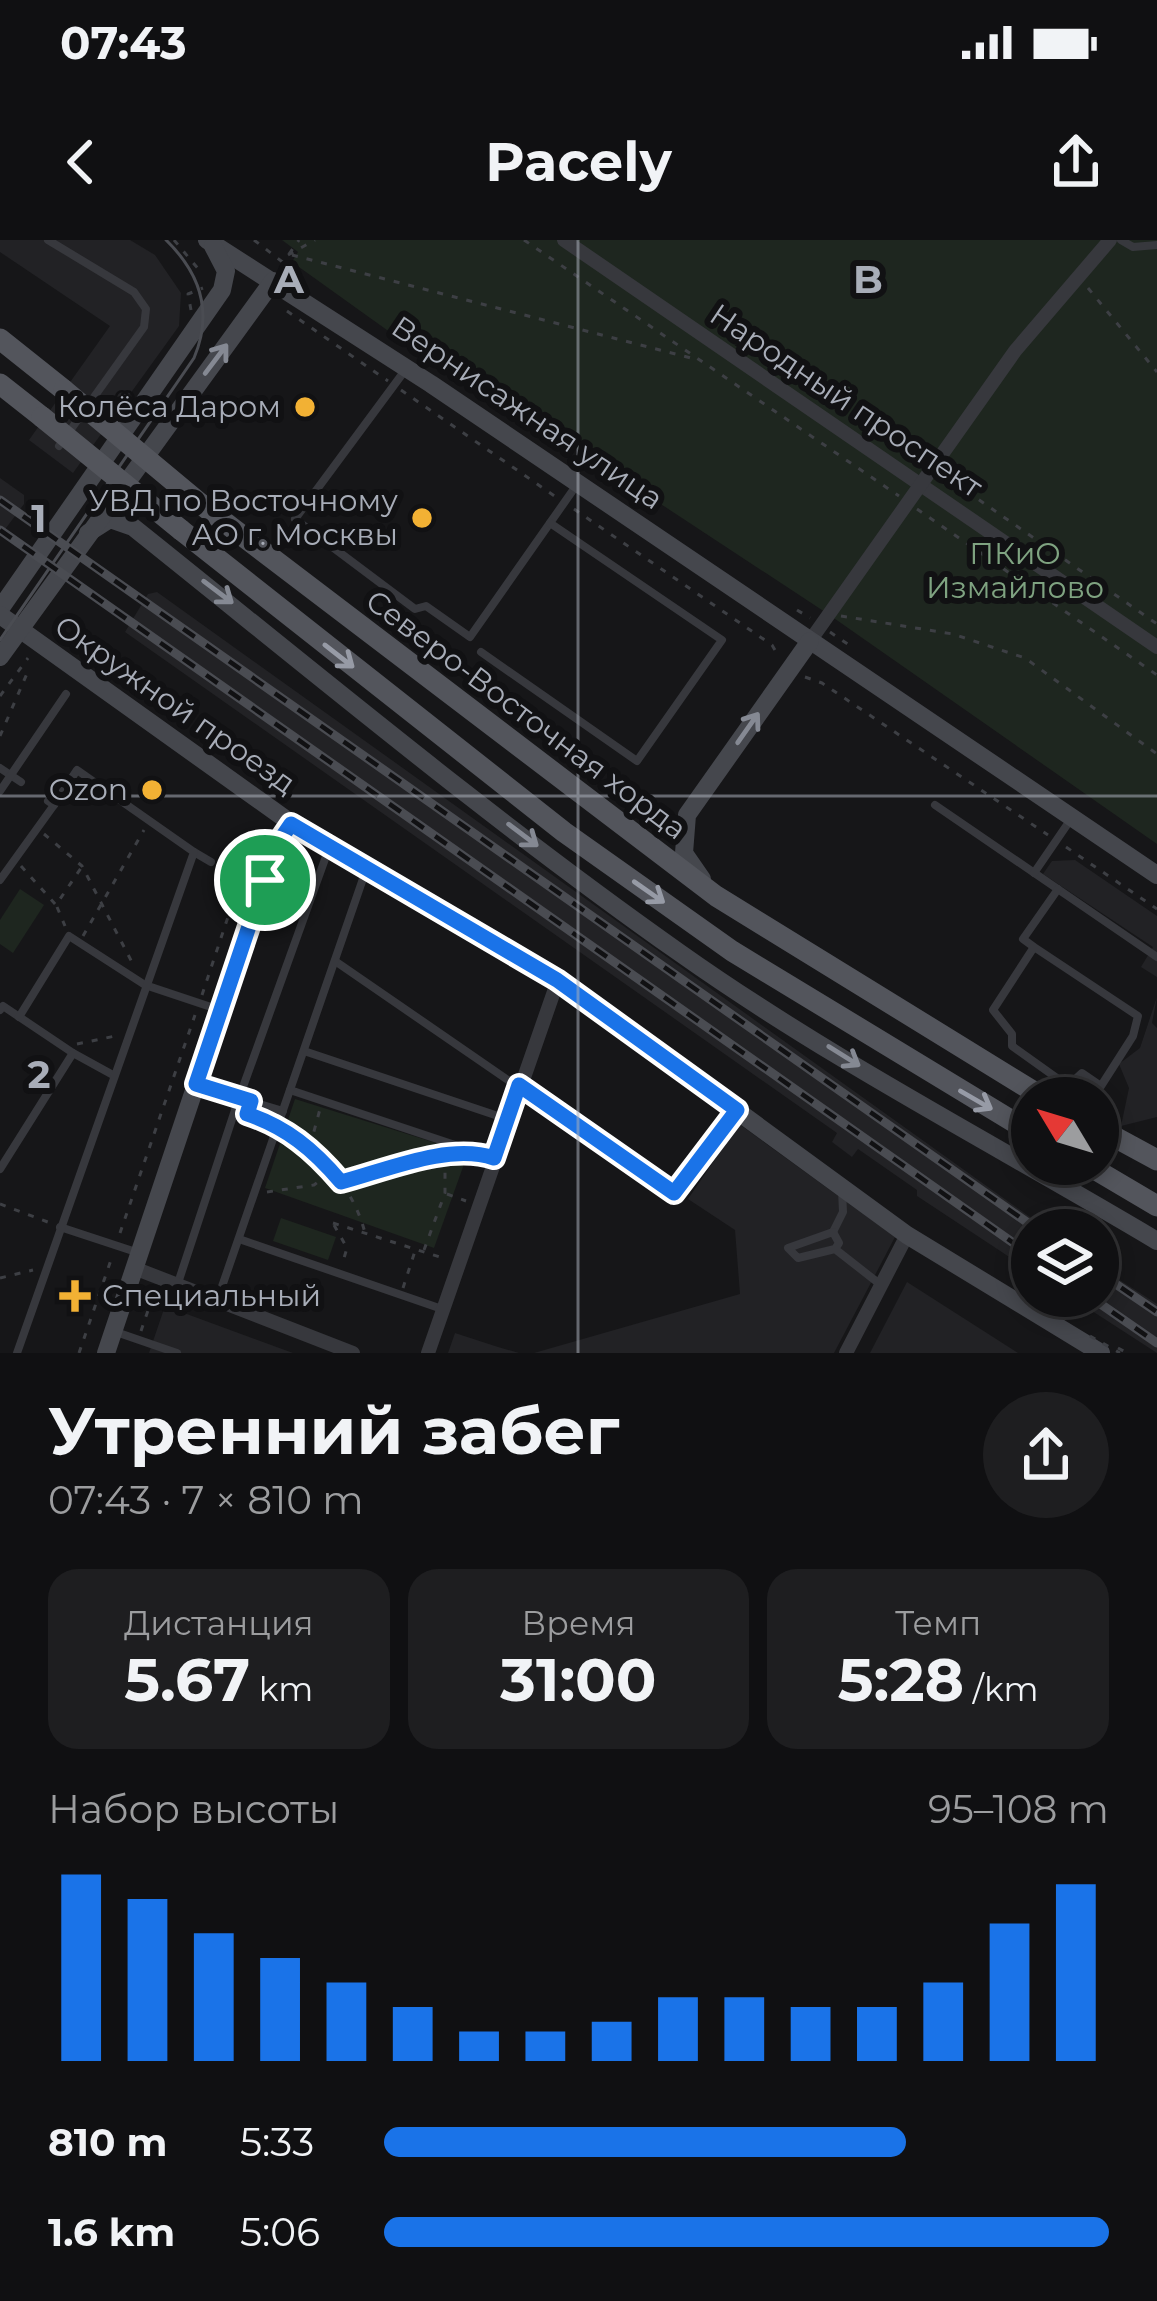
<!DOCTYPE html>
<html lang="ru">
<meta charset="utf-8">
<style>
:root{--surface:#101012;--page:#1e1e20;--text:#f1f3f6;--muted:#9c9d9f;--line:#303032;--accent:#1a73e8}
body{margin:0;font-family:Montserrat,sans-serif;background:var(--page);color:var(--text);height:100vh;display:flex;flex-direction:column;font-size:45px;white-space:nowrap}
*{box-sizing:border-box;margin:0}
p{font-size:39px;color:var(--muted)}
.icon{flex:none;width:66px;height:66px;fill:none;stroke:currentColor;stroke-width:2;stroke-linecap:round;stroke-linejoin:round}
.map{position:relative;height:1113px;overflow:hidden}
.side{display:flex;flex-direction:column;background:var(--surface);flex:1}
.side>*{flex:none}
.needle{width:78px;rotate:308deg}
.controls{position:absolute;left:1011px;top:837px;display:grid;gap:24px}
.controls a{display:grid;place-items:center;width:108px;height:108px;border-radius:50%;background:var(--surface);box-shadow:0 6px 18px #0003,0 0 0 3px var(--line);font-size:60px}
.pin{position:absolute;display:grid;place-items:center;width:102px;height:102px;color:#fff;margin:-51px;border:6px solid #fff;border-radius:50%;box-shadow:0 3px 12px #0007}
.round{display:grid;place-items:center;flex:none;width:126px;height:126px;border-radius:63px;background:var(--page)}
.overview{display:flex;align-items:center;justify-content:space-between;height:204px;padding:0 48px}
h1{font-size:66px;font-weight:700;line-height:90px}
.stats{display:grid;grid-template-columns:repeat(3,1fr);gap:18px;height:204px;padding:12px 48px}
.stats div{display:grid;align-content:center;border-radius:30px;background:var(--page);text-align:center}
.stats b{font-size:60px;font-weight:700}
.stats small{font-size:33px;font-weight:400}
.stats p{font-size:33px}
.chart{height:336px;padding:24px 48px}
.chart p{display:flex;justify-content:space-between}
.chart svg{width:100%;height:216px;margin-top:12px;stroke:var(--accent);stroke-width:6}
ul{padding:0 48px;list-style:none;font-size:39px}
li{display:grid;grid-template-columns:192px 144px 1fr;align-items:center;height:90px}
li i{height:30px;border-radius:15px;background:var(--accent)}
.status{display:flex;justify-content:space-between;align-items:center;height:84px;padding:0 60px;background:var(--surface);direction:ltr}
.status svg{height:33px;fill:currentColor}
header{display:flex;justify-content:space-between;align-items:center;height:156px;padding:0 48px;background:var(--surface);font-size:54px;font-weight:700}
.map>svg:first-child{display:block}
.built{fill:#222225}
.green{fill:#1e261f}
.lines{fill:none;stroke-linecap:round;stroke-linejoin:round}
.path{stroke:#3d3f44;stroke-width:3;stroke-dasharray:6 9;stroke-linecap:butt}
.lane{stroke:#37383d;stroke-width:8}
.street{stroke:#37383d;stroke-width:14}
.secondary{stroke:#45474d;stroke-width:18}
.primary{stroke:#53555c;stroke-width:21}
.tram{stroke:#4a4c52;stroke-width:3}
.rail-casing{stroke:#4a4c52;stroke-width:9}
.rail{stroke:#111113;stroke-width:4.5;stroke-dasharray:14;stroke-linecap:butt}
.path-bridge{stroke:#3d3f44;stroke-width:3;stroke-dasharray:6 9;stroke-linecap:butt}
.primary-bridge{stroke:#53555c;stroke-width:21}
.oneway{stroke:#858993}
.oneway2{stroke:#979ba6}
.route-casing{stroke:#fff;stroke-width:24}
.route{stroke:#1a73e8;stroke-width:15}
.grid{fill:none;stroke:#a8adb8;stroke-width:3;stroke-opacity:0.55}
.poi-dot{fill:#f2b134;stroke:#111113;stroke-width:4.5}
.labels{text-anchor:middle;stroke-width:12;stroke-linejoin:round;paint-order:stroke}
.street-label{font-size:30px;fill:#a8adb8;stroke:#111113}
.poi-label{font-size:30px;fill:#a8adb8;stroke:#111113;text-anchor:end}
.park-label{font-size:30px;fill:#7fa381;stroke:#111113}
.grid-label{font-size:39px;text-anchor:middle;font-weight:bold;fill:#a8adb8;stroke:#111113;stroke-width:12;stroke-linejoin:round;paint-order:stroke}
</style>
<div class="status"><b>07:43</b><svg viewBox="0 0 49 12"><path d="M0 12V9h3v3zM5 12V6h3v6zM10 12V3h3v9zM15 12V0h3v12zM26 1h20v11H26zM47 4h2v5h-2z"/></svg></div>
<header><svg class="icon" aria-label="back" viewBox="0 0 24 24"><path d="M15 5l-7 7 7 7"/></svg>Pacely<svg class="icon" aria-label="share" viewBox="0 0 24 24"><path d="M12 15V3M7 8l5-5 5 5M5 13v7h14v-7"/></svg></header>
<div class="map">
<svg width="1157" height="1113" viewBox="0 0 1157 1113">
<rect width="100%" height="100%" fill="#161618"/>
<g class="built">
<polygon points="0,0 130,0 155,15 181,53 179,86 73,233 29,200 110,86 0,12"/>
<polygon points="0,238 24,255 24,264 0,296"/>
<polygon points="157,352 1048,990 1032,990 1032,1032 917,956 917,950 858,909 852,917 832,902 837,893 125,392 148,354"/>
<polygon points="1075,620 1157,676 1157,737 1141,727 1153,707 1043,634 1052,621"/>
<polygon points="1157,757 1152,783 1157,788 1157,877 1121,886 1129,848 1119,824 1140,808"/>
<polygon points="739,884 895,997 834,1113 534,1113 740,1054 735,990 688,959"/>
<polygon points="1098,1026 1157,1064 1157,1113 1069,1056 1098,1056"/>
<polygon points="907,1042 1018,1113 870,1113"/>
<polygon points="165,1066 293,1113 149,1113"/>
<polygon points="455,1093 498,1107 519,1113 448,1113"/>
</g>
<g class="green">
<polygon points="282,0 1157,0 1157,604 828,374 495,155 419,113 292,22 298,12"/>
<polygon points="20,649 44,665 13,713 0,704 0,680"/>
<polygon points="295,859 468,913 434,1008 265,948"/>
<polygon points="281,978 336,997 328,1020 273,1001"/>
</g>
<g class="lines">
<g class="path">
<polyline points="174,0 200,31"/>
<polyline points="254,0 302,37"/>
<polyline points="524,0 899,256"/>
<polyline points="289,14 299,0"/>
<polyline points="288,15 315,0"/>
<polyline points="292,15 691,118"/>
<polyline points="1088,48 1157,132"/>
<polyline points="191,70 188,54 203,48"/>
<polyline points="287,71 388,141"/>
<polyline points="401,150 556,257"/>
<polyline points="942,234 1157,384"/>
<polyline points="574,269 772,405 779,417"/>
<polyline points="917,269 1157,435"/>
<polyline points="797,370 810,378"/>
<polyline points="841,376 953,394 1025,418 1157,514"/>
<polyline points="830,392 849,405"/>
<polyline points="805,437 822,443 1048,595"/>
<polyline points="0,456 28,418"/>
<polyline points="0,496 29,429"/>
<polyline points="44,594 82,626 135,728"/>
<polyline points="1066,607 1157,669"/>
<polyline points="246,624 258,592"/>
<polyline points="21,626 56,665 81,628"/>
<polyline points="57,667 65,686"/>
<polyline points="83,696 144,590"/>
<polyline points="202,755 239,644"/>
<polyline points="77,804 120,795"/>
<polyline points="248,873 271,882"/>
<path d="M287 894C325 917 354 950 365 993"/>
<polyline points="310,906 320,869"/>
<polyline points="343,941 450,915"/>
<polyline points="267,952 314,945 331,932"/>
<polyline points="447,954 466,961"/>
<polyline points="0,964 53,984"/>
<polyline points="333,983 446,1019"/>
<polyline points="334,985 347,1008 342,1025"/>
<polyline points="120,993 195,775"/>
<polyline points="424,1010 445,953 445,909"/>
<polyline points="0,1038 33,1030"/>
<polyline points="403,1048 415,1011"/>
<polyline points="141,1091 154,1053"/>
<polyline points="1118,1108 1127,1113"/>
<polyline points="79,1113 113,1014"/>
</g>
<g class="lane">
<polyline points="48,0 134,52 146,69 144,87 59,206"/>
<polyline points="1121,0 1133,7 1157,5"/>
<polyline points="406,129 295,279 415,369 426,366 470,397 578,243"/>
<polyline points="481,412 637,521 722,400 550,283"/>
<polyline points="0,528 21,542"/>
<polyline points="0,551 66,454"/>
<polyline points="935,565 1157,717"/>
<polyline points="194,612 211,622"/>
<polyline points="236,631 263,640"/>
<polyline points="1034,633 1071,579"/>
<polyline points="0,640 54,565"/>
<polyline points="1034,707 1138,776 1133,796 1101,846 1082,833 1068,846 1012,806 1012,794 993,770 1034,707 1023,699 1058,649"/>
<polyline points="335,721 518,847"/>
<polyline points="0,770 3,766 73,813"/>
<polyline points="19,777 69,696 145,745 220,770"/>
<polyline points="304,811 507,879"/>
<polyline points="198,844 239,858 329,608"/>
<polyline points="519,845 674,953 736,871"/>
<polyline points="290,850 494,918"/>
<polyline points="0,929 73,813 113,835"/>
<polyline points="60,987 139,1013"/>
<polyline points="833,992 843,972 842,950"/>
<polyline points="239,999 442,1069"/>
<polyline points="835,1009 839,1003 833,992 788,1008 798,1018 835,1009 881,1045"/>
<polyline points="178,1043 239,858 283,871"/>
<polyline points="218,1058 366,630"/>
<polyline points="116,1092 177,1113"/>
<polyline points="17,1113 194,612 77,530 54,565 48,561"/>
</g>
<g class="street">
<polyline points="564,0 1157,407"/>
<polyline points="810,401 1015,111 1110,0"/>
<polyline points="134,1028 353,1113"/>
<polyline points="428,1113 558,740"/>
<polyline points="846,1113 907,995"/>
</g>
<g class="secondary">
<polyline points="207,0 431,144 1157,635"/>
<path d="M88 293 110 279 133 287C313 431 491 580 680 713 831 820 998 906 1157 1001"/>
<polyline points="0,369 222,50 226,31 213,6"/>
<polyline points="0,375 291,583 558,740 907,995 1101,1113"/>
<polyline points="0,417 273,41"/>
<polyline points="702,639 684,613 687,575 810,401"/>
<polyline points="106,1113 276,606 291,583"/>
</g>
<g class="primary">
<polyline points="0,99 64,150"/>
<polyline points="0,144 42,177"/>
<polyline points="202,265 716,656 1044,858"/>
<polyline points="181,290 564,592 732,711 1032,893"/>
<polyline points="1098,888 1157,920"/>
<polyline points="1086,924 1157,966"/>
</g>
<path class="tram" d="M0 400 194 118C213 73 201 34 166 0"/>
<defs>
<g id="rail">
<polyline points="0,260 1038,990"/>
<polyline points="0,290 1032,1016"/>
<polyline points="1098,1032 1157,1072"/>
<polyline points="1089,1056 1157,1103"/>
</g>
</defs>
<use href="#rail" class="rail-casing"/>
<use href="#rail" class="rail"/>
<polyline class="path-bridge" points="1090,1096 1120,1113"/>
<g class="primary-bridge">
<polyline points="64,150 202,265"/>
<polyline points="42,177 181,290"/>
</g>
</g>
<defs><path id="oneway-shaft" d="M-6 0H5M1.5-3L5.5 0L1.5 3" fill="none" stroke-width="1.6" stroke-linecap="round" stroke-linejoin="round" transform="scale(3)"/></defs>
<g class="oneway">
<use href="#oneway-shaft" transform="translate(216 119) rotate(-53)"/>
<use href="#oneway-shaft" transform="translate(218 352) rotate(37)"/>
<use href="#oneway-shaft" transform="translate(748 488) rotate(-55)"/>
<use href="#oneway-shaft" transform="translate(523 595) rotate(37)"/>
<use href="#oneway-shaft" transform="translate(844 816) rotate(32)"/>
</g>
<g class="oneway2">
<use href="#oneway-shaft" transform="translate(339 416) rotate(38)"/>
<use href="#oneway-shaft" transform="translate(649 652) rotate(35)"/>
<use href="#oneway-shaft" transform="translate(976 860) rotate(30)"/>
</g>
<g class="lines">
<defs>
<path id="route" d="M291 584 557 740 737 870 674 953 519 845 494 918C448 903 387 930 341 942 313 909 286 887 247 874L251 861 196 844 276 606Z"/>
</defs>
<use href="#route" class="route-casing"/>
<use href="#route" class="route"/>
</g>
<path class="grid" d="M578 0V1113M0 556H1157"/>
<g class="poi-dot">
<circle cx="305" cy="167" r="12"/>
<circle cx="422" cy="278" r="12"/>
<circle cx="152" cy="550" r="12"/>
<path d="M69 1038h12v12h12v12h-12v12h-12v-12h-12v-12h12z"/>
</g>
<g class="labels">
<g class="street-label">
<text transform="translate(846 161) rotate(34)" y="10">Народный проспект</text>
<text transform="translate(527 173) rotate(34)" y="10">Вернисажная улица</text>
<text transform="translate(175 465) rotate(35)" y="10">Окружной проезд</text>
<text transform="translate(526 475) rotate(37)" y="10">Северо-Восточная хорда</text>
</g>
<g class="poi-label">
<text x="281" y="177">Колёса Даром</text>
<text x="398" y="271">УВД по Восточному<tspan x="398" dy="34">АО г. Москвы</tspan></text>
<text x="128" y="560">Ozon</text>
<text x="102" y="1066" text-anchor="start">Специальный</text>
</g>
<g class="park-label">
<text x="1015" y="324">ПКиО<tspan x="1015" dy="34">Измайлово</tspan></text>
</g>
</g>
<g class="grid-label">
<text x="289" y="53">A</text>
<text x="868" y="53">B</text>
<text x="39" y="292">1</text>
<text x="39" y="848">2</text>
</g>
</svg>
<div class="controls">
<a><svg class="needle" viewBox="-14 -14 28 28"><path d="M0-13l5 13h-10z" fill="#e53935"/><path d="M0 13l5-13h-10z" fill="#9c9d9f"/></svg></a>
<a><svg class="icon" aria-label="layers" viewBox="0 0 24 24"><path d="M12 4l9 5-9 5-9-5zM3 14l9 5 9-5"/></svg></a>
</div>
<div class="pin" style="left:265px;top:640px;background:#1e9e55"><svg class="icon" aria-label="arrive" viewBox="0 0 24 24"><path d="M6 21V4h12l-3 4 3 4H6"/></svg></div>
</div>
<section class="side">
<div class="overview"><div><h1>Утренний забег</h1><p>07:43 · 7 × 810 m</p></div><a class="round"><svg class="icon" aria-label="share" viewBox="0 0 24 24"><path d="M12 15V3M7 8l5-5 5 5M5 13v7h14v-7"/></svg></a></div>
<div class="stats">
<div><p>Дистанция</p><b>5.67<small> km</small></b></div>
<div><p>Время</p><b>31:00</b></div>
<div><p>Темп</p><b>5:28<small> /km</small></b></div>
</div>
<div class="chart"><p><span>Набор высоты</span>95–108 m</p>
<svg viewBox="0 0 160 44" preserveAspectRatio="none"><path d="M5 44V6M15 44V11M25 44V18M35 44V23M45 44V28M55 44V33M65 44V38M75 44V38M85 44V36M95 44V31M105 44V31M115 44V33M125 44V33M135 44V28M145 44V16M155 44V8"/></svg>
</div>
<ul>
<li><b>810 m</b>5:33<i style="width:72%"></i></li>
<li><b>1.6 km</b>5:06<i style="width:100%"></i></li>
</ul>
</section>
